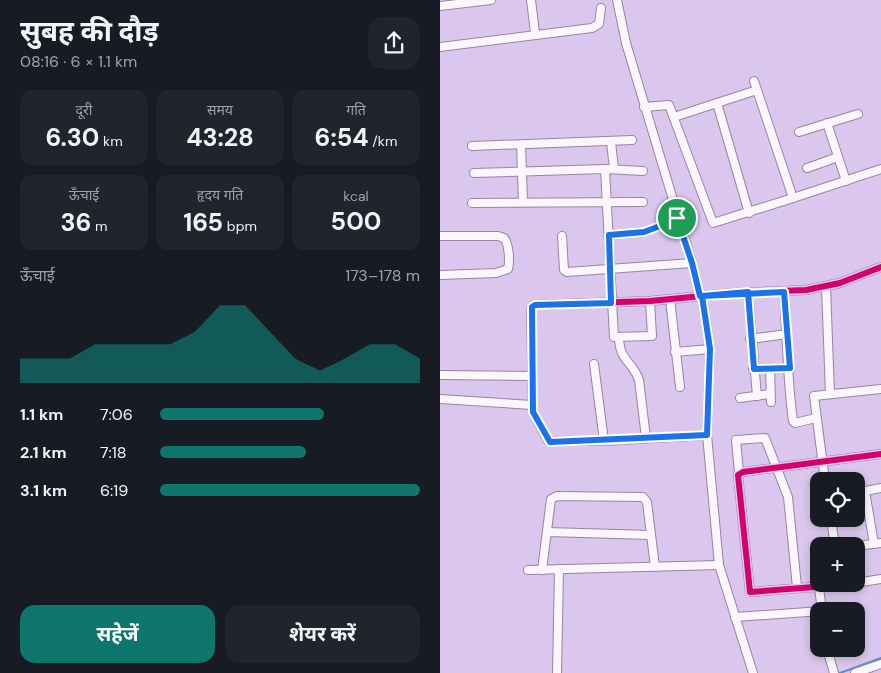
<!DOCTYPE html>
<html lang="hi">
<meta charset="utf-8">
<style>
:root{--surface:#171b24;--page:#20242c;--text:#f1f3f6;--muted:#9ea1a6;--accent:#0f766e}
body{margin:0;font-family:"DM Sans","Noto Sans Devanagari",sans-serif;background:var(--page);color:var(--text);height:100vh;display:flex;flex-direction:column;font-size:19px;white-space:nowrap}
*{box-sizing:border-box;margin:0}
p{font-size:16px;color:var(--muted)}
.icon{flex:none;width:28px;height:28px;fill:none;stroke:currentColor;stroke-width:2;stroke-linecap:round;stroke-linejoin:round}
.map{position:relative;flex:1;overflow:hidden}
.side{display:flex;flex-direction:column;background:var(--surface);width:440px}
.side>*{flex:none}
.fabs{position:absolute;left:370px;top:472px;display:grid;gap:10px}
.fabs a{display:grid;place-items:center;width:55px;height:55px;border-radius:10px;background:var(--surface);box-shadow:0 2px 8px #0003;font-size:25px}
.pin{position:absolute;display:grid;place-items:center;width:42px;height:42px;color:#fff;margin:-21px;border:2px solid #fff;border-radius:50%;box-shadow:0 1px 5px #0007}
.round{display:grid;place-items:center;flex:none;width:52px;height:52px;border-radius:15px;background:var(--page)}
.headline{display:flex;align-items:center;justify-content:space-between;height:85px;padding:0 20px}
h1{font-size:28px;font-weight:700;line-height:38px}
.stats{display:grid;grid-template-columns:repeat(3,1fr);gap:8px;height:85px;padding:5px 20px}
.stats div{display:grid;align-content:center;border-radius:12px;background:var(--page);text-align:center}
.stats b{font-size:25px;font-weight:700}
.stats small{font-size:14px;font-weight:400}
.stats p{font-size:14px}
.chart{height:140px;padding:10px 20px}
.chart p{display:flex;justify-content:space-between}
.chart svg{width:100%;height:90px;margin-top:5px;fill:var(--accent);opacity:.7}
.button{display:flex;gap:10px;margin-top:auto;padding:10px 20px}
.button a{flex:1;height:58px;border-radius:15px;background:var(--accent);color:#fff;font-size:20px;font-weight:700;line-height:58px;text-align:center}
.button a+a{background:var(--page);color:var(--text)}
ul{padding:0 20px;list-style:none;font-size:16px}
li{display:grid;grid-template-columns:80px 60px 1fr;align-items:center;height:38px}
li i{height:12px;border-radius:6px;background:var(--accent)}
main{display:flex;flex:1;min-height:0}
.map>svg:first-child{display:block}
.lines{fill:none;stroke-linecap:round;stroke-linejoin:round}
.stream{stroke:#5f8dc6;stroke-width:2}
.minor-casing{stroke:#9585a3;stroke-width:10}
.minor{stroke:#faf6fc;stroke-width:8}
.cycleway-casing{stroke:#e1cbf6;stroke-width:9}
.cycleway{stroke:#d6006c;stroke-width:6}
.route-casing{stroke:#fff;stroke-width:10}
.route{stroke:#1a73e8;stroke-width:6}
</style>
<main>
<section class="side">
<div class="headline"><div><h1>सुबह की दौड़</h1><p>08:16 · 6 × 1.1 km</p></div><a class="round"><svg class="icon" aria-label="share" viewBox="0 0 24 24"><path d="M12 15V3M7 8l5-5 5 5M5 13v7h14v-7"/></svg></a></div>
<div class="stats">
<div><p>दूरी</p><b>6.30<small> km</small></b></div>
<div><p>समय</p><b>43:28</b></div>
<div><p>गति</p><b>6:54<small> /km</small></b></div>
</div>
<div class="stats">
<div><p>ऊँचाई</p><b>36<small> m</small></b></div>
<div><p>हृदय गति</p><b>165<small> bpm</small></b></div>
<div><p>kcal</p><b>500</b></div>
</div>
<div class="chart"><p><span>ऊँचाई</span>173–178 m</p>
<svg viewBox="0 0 160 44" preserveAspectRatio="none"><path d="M0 44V32L10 32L20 32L30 25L40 25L50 25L60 25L70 19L80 6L90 6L100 19L110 32L120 38L130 32L140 25L150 25L160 32V44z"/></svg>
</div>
<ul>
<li><b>1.1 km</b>7:06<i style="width:63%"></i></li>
<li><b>2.1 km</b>7:18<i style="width:56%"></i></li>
<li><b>3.1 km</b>6:19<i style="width:100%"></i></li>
</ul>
<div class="button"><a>सहेजें</a><a>शेयर करें</a></div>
</section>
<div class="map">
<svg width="441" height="673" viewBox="0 0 441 673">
<rect width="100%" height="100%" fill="#dbc6ed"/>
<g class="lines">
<polyline class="stream" points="400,673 441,658"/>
<defs>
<g id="minor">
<polyline points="91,0 95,33"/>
<polyline points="177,0 186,43 252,263 260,296"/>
<polyline points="0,6 51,0"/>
<polyline points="0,47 152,28 159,24 161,8"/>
<polyline points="314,81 353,198 441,169"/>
<polyline points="277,103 309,213"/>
<polyline points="204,107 229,105 273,223 353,198"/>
<polyline points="234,117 317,90"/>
<polyline points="387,123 406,181"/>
<polyline points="359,132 418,114"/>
<polyline points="171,142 174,169"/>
<polyline points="81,145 83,202"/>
<polyline points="32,146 192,140"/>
<polyline points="367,168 398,157"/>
<polyline points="165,169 174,337 212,336 210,301"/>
<polyline points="34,173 165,169 203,171"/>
<polyline points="32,203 203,202"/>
<polyline points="169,235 204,232 220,226 229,226 237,218"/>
<path d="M0 236H58L64 238C69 245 70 260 68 269L56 273 0 275"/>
<polyline points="122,236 124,270 127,272 252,263"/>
<polyline points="386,287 390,394"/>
<polyline points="308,292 317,396"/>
<path d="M344 292C347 335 347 378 353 421L355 423 376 418"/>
<polyline points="262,296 270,349 267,435 279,565 313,673"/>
<polyline points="230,299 240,387"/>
<path d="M179 338C180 362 192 360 199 380L206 438"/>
<polyline points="310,339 347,334"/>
<polyline points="235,352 270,349"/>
<polyline points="154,364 164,441"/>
<polyline points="313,369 350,368"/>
<polyline points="330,369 331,402"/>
<polyline points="0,375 92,376"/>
<polyline points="300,398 330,394"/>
<polyline points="0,399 92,405"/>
<polyline points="267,435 164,441 108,441 93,412 91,309 93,305 210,301 293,293 366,290 400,283 441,267"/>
<polyline points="299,473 296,440 325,438 348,497 357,587"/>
<polyline points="385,481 374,396 441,389"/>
<polyline points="425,491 434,544"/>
<polyline points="416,493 441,488"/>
<polyline points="391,519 395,546"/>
<polyline points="107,532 211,535"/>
<polyline points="416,546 441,543"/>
<polyline points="88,570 279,565"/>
<polyline points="102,570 111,499 117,496 203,497 207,502 215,567"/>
<polyline points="416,583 441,579"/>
<polyline points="414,584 310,592 298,475 303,472 441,454"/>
<polyline points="379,588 382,611"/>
<polyline points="295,617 382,611"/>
<polyline points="387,649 394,673"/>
<polyline points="117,673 119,569"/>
<polyline points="415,673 441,664"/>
</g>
</defs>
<use href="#minor" class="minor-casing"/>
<use href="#minor" class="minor"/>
<defs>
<g id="cycleway">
<polyline points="267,435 164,441 108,441 93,412 91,309 93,305 210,301 293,293 366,290 400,283 441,267"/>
<polyline points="414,584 310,592 298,475 303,472 441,454"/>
</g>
</defs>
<use href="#cycleway" class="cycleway-casing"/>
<use href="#cycleway" class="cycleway"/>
</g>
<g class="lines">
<defs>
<polyline id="route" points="237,218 229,226 220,226 204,232 169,235 171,303 95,305 92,307 93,412 110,442 267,435 270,349 262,296 344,292 350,368 314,369 308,292 262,296 260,296 252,263 237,218"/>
</defs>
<use href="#route" class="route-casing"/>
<use href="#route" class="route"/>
</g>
</svg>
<div class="fabs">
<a><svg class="icon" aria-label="locate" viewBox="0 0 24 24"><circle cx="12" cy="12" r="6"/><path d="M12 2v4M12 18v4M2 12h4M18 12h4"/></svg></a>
<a>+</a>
<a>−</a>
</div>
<div class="pin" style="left:237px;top:218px;background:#1e9e55"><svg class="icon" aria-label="arrive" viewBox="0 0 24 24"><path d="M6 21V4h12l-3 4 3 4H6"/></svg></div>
</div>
</main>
